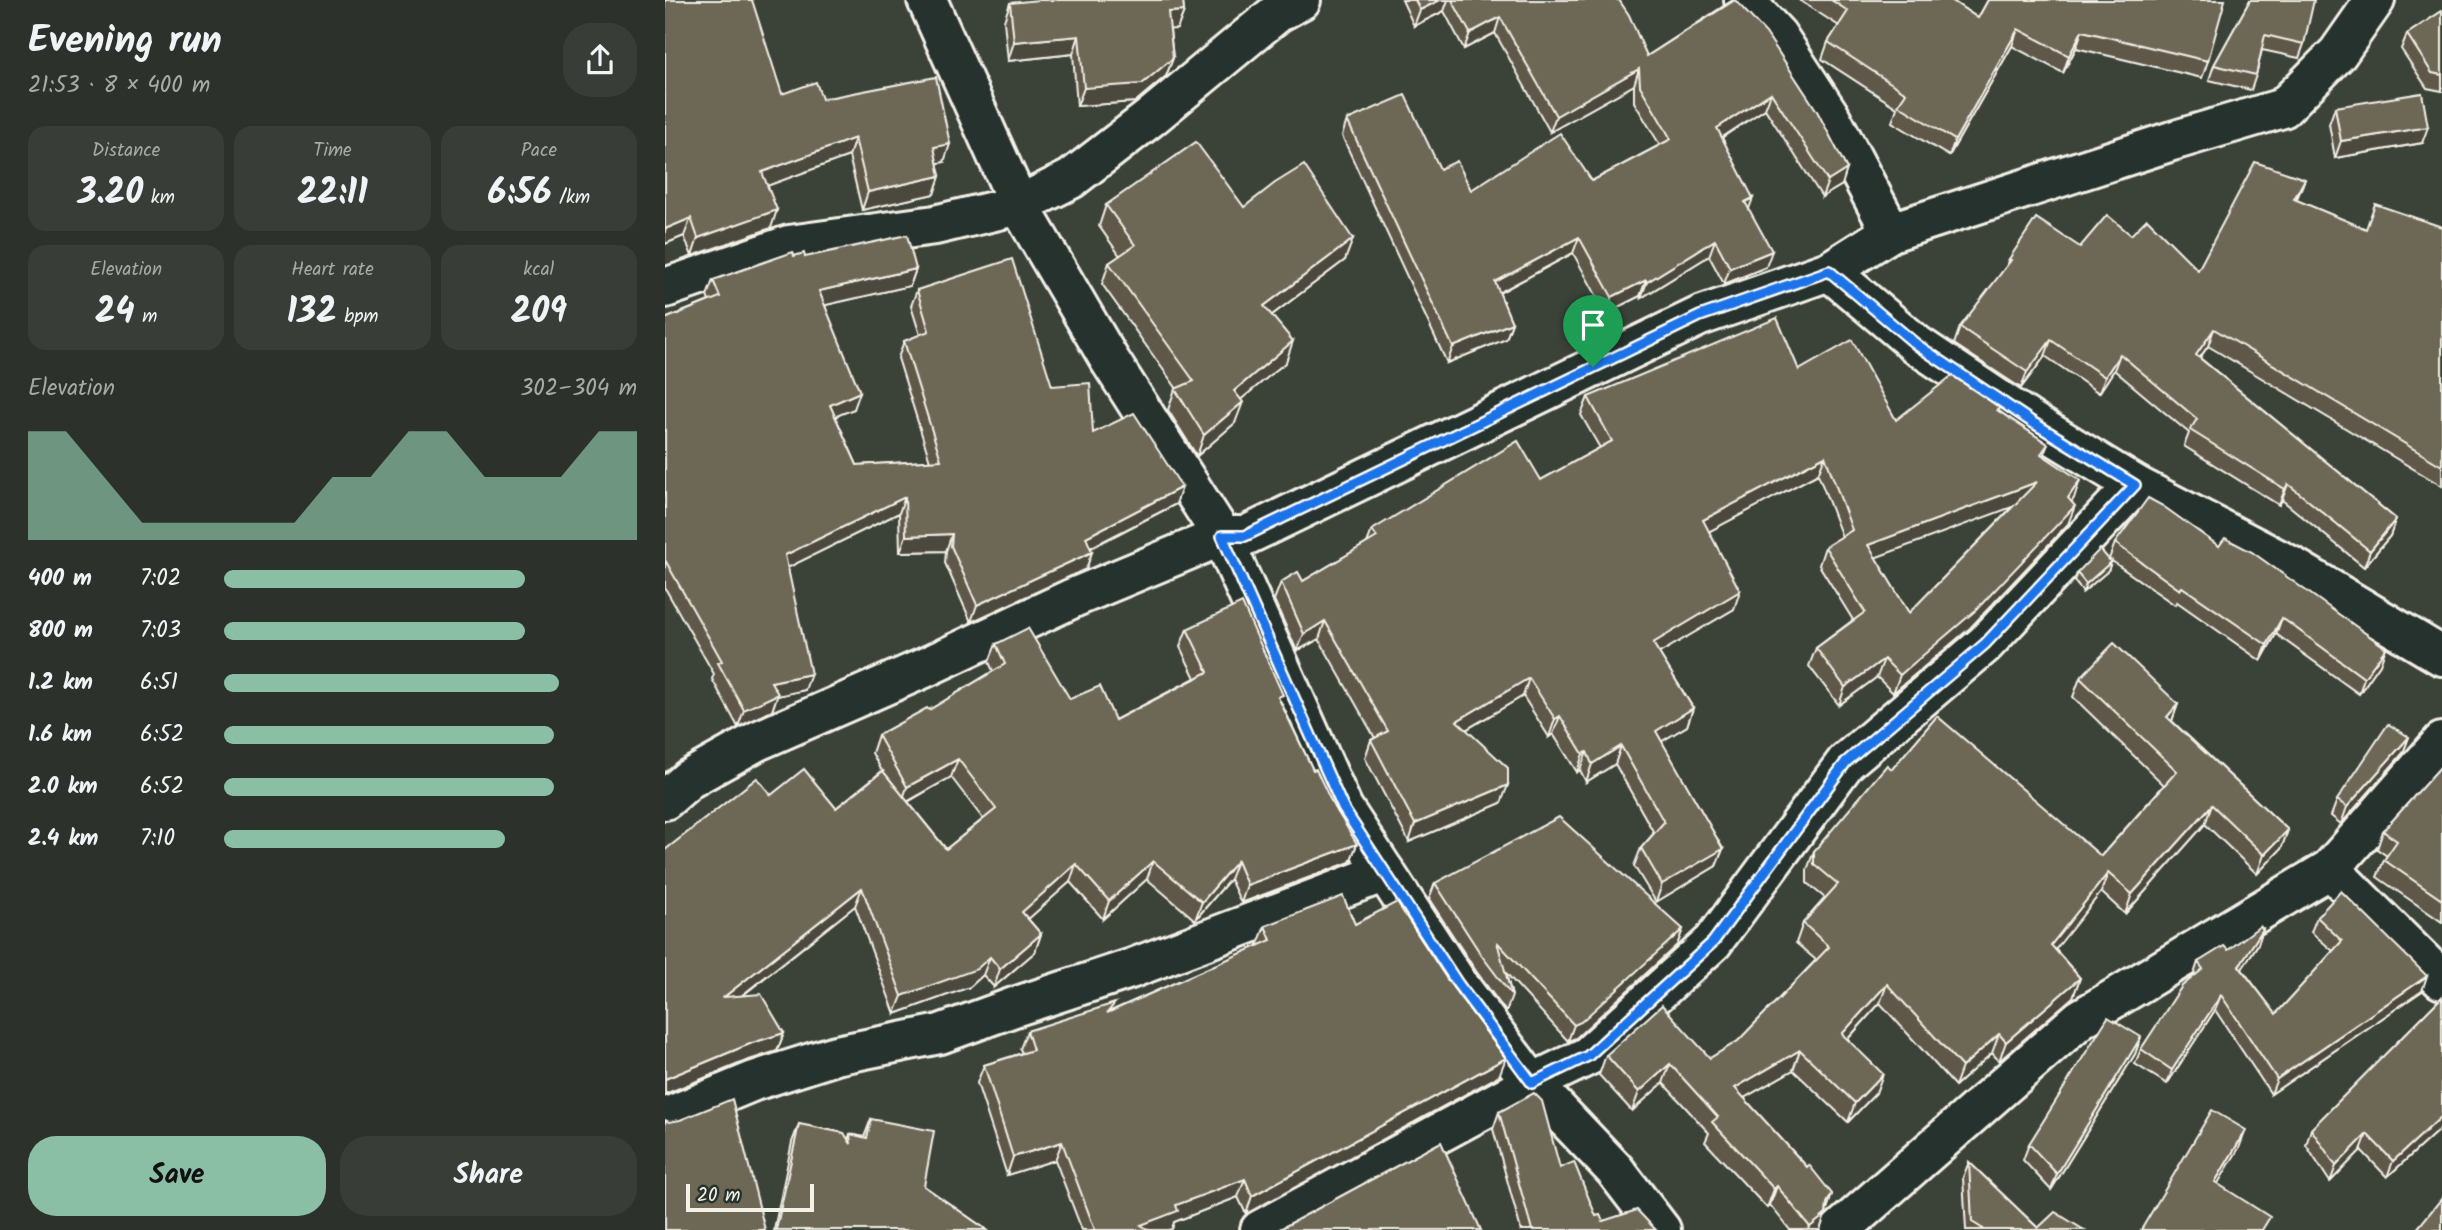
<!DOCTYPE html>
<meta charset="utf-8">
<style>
:root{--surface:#2c322b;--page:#383e37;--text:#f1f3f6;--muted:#a6aaa9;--accent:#8abfa5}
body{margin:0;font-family:Kalam,sans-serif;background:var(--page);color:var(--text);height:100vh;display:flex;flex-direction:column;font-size:26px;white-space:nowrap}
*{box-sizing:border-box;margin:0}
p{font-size:23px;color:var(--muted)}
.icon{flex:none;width:38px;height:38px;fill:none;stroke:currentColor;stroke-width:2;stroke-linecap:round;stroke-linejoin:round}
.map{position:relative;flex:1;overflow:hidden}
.drawer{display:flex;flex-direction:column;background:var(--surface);width:665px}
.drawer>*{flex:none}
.scale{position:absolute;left:21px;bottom:18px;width:128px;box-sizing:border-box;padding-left:7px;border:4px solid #f4f1e8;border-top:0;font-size:19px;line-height:24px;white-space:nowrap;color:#f4f1e8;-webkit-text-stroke:5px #26332d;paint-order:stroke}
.pin{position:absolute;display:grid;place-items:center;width:60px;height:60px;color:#fff;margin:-72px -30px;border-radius:50% 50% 50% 0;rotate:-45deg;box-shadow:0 0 7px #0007}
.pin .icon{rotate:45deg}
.round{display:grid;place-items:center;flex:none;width:74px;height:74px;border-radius:28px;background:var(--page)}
.head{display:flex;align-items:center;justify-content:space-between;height:119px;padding:0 28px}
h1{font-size:38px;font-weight:600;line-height:52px}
.figures{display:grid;grid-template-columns:repeat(3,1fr);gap:10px;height:119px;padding:7px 28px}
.figures div{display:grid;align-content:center;border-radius:18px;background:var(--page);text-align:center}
.figures b{font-size:35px;font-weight:600}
.figures small{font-size:19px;font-weight:400}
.figures p{font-size:19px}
.chart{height:196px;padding:14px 28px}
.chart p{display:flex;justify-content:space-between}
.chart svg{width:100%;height:126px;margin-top:7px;fill:var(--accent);opacity:.7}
.cta{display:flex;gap:14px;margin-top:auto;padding:14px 28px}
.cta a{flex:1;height:80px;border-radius:28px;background:var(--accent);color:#111;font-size:28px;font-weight:600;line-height:80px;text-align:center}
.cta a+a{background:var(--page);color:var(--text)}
ul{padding:0 28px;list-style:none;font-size:23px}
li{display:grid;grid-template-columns:112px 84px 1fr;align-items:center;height:52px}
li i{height:18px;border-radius:9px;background:var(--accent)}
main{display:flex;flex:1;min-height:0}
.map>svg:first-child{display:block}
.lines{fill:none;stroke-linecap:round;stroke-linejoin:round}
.minor-casing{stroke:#f4f1e8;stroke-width:44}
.minor{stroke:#26332d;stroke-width:38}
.wall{fill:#5e594a;stroke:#f4f1e8;stroke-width:2;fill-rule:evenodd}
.shaded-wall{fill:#4c483c;stroke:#f4f1e8;stroke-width:2}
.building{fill:#6d6756;stroke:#f4f1e8;stroke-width:2;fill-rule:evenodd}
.route-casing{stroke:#fff;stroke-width:14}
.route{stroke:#1a73e8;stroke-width:9}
</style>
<main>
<section class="drawer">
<div class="head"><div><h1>Evening run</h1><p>21:53 · 8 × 400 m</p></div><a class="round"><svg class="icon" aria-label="share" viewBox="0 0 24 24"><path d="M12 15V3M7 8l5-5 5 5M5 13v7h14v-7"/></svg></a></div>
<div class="figures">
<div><p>Distance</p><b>3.20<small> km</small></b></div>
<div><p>Time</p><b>22:11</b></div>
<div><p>Pace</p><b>6:56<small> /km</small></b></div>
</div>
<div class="figures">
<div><p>Elevation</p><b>24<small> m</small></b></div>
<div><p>Heart rate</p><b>132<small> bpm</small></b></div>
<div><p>kcal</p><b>209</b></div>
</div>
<div class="chart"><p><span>Elevation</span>302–304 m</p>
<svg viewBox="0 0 160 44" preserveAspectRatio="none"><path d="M0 44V6L10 6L20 22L30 38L40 38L50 38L60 38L70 38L80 22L90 22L100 6L110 6L120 22L130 22L140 22L150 6L160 6V44z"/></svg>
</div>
<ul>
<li><b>400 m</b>7:02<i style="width:73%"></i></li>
<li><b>800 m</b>7:03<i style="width:73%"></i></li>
<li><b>1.2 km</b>6:51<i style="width:81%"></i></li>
<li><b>1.6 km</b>6:52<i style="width:80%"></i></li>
<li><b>2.0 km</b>6:52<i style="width:80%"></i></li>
<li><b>2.4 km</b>7:10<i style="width:68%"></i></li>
</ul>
<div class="cta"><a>Save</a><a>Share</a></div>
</section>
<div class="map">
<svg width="1777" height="1230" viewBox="0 0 1777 1230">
<rect width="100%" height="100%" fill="#3b4339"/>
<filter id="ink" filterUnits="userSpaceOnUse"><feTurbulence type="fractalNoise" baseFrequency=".0143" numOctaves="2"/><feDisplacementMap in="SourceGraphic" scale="14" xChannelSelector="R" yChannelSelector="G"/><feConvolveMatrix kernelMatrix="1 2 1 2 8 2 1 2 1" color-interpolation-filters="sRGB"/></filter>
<g filter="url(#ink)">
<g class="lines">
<defs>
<g id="minor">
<polyline points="262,0 354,205 444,359 557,536 678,808 793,984 867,1083 950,1170 996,1230"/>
<polyline points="1079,0 1112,35 1165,116 1226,232"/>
<polyline points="1164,271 1252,345 1367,422 1470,485 1628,567 1777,656"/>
<polyline points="0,288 124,245 270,225 354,205 406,179 485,118 612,13 636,0"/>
<polyline points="0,800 24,779 92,741 259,668 408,598 557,536 580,536 1035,316 1164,271 1226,232 1507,141 1618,108 1673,53 1710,0"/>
<polyline points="1665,869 1777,980"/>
<polyline points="0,1118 89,1081 171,1055 275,1034 349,1007 465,969 720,872"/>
<polyline points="595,1230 867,1083 923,1056 1048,942 1181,762 1320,644 1470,485"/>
<polyline points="1175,1230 1415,1019 1665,869 1777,742"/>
</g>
</defs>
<use href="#minor" class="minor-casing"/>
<use href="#minor" class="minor"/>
</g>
<g class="wall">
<polygon points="737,0 954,0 982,56 1068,0 1177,185 1157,197 1100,109 1057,137 1084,209 1101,267 1059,284 1044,256 976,298 975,296 941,313 908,253 834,293 847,323 841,339 782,363 677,136 682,120 775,169 806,190 927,181 995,145 969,102 969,85 885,132 830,33 799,49 779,11 749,26"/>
<polygon points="1134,0 1286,0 1313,18 1323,0 1543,61 1537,78 1411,48 1398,73 1347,46 1284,156 1227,122 1232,108 1157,59 1163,42 1174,26"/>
<polygon points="1585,0 1639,44 1634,58 1597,50 1591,75 1586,90 1544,80 1549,65"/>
<polygon points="518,1 519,11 512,29 505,29 508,58 501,76 470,102 412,106 408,54 343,61 339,21 345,3"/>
<polygon points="1777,11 1777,91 1762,88 1736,49 1742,34"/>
<polygon points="117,94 157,99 279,162 272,163 275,176 269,194 197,210 184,156 103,185 106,228 27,256 19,236 0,244"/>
<polygon points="1670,107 1757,143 1670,158 1664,124"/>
<polygon points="1640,179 1631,200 1701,229 1777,227 1777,486 1543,346 1535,358 1731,519 1725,536 1699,567 1617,500 1614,505 1519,446 1524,433 1449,370 1434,393 1380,356 1356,388 1289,344 1295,327 1341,267 1344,259 1415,247 1466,235 1533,270"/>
<polygon points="441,205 579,207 680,260 607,315 621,362 576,399 570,423 532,456 503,410 510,389 512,389 437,284 444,263 455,256 434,226"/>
<polygon points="140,257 251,269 245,286 160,305 189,409 170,416 192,465 265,461 233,358 239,341 255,335 246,306 252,290 387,386 428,433 511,504 426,548 427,552 421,569 306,622 280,563 281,551 235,552 234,513 123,567 140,690 112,696 107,711 73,727 47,679 49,674 0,588 0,319 44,301 42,296 48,280"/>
<path d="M1134 370 1231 420 1336 405 1334 411 1383 444 1378 456 1409 498 1406 502 1403 524 1305 628 1228 693 1212 677 1174 705 1144 666 1151 648 1188 620 1154 565 1160 547 1177 537 1153 474 1044 531 1069 609 994 653 1028 708 1022 726 996 741 1058 849 1051 866 991 902 969 866 976 848 989 833 950 764 921 782 915 770 912 772 888 734 884 737 858 696 801 730 836 803 744 842 700 758 706 740 710 738 654 639 632 651 609 600 616 582 638 581 702 543 707 530 876 480 935 448 916 415 923 397ZM1348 506 1244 613 1210 557Z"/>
<polygon points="1450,543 1554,546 1715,664 1694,694 1611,634 1596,661 1512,602 1510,605 1444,559"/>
<polygon points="1446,562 1443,571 1418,592 1409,581 1412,573"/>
<path d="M522 629 616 702 648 770 692 844 685 862 576 903 565 879 530 920 482 879 438 919 405 882 363 919 376 934 370 952 329 987 318 975 305 987 230 1014 190 906 77 996 119 1033 112 1051 81 1061 0 1094 106 795 171 808 217 771 207 753 213 735 264 710 328 671 324 662 331 644 405 699 450 720 530 678 515 647ZM286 777 318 819 281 849 243 802Z"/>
<polygon points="1415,678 1513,704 1507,721 1623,830 1616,849 1592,874 1540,824 1460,914 1436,892 1390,949 1415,978 1408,997 1334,1061 1327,1053 1290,1086 1215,1003 1183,1039 1211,1093 1183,1122 1128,1070 1079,1098 1167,1194 1155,1230 1125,1230 1105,1205 1102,1208 1040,1142 1044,1133 998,1083 967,1111 934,1075 941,1055 1045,1058 1073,1041 1151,960 1131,943 1138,923 1160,898 1142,883 1142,870 1149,851 1227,769 1436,856 1499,785 1408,697"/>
<polygon points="1744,737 1738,753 1676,824 1666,816 1672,800"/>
<polygon points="1777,765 1777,922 1712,877 1719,860 1722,856 1712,849 1718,831"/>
<polygon points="770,883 1018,929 1012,945 911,1038 903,1041 841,973 847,996 841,1012 811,971 764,899"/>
<polygon points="1652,917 1757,991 1606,1094 1550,1010 1502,1084 1470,1064 1476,1049 1528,977 1533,962 1563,950 1598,929 1593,944 1577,969 1611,1014 1668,951 1646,932"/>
<polygon points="690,924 834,1076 581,1214 573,1197 509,1222 507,1229 503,1230 417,1230 390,1160 342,1175 312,1083 319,1065 357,1053 355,1049 362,1031 448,1010 594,946 593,944 600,926"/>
<polygon points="1777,997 1777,1127 1722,1177 1696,1150 1665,1182 1641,1145 1646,1129"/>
<polygon points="1476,1037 1470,1054 1386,1190 1358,1160 1364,1144"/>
<polygon points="834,1112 895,1168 931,1216 938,1221 991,1230 856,1230 828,1129"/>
<polygon points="206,1119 259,1186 322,1230 109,1230 127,1142 134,1124 183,1140 185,1134 199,1137"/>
<polygon points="1304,1162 1373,1228 1419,1230 1301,1230 1298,1177"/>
</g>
<g class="shaded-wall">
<polygon points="775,0 783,0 779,11 749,26 755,10"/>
<polygon points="519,11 512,29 497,30 503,12"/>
<polygon points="835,17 830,33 799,49 805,33"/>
<polygon points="1353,29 1347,46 1284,156 1290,140"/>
<polygon points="1417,31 1411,48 1398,73 1404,56"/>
<polygon points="414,36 408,54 343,61 349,42"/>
<polygon points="508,58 501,76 470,102 412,106 419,88"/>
<polygon points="974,69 969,85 885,132 891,116"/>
<polygon points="1106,93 1100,109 1047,144 1052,128"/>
<polygon points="1763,127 1757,143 1670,158 1676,141"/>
<polygon points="190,138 184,156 91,190 97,172"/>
<polygon points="285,144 279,162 262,165 269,147"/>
<polygon points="1182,169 1177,185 1157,197 1163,181"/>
<polygon points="275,176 269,194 197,210 203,192"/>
<polygon points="1640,179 1633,196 1622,216 1629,199"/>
<polygon points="1088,198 1082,214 1080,202"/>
<polygon points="112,210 106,228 27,256 33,238"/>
<polygon points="26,218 19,236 0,244 0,229"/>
<polygon points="914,237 908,253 824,298 830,282"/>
<polygon points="688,239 680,260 591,327 599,306"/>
<polygon points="1050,240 1044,256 976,298 982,282"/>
<polygon points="1107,251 1101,267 1059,284 1065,268"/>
<polygon points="251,269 245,286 148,308 154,291"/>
<polygon points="981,280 975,296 941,313 947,297"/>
<polygon points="847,323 841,339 782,363 788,347"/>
<polygon points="1549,329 1543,346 1525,371 1531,355"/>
<polygon points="1386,340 1380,356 1356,388 1362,372"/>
<polygon points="628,341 621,362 561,412 569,391"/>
<polygon points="1455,354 1449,370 1434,393 1440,377"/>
<polygon points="195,392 189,409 159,421 165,405"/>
<polygon points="578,402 570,423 532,456 539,435"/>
<polygon points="1160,456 1153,474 1032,538 1038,520"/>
<polygon points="1415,480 1409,498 1397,516 1403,498"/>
<polygon points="1372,482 1366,500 1196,563 1203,545"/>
<polygon points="1623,484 1617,500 1614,505 1620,489"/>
<polygon points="517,487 511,504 415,553 421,537"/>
<polygon points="240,497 234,513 114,572 120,555"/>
<polygon points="1410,506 1403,524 1305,628 1228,693 1235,675"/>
<polygon points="1731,519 1725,536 1699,567 1705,551"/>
<polygon points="287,534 281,551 235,552 241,536"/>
<polygon points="427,552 421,569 306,622 312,605"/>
<polygon points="1446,562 1443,571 1418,592 1421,584"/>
<polygon points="1075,591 1069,609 981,661 988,643"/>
<polygon points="1617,618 1611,634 1596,661 1602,645"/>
<polygon points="660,621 654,639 632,651 639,634"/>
<polygon points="1721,648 1715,664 1694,694 1699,678"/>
<polygon points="1219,659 1212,677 1174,705 1180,687"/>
<polygon points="146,674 140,690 112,696 107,711 73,727 79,710 106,682"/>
<polygon points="864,678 858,696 785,739 792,721"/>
<polygon points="1513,704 1506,723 1502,717"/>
<polygon points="1028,708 1022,726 984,749 991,731"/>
<polygon points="895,716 888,734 884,737 890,719"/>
<polygon points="1744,737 1738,753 1676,824 1682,807"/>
<polygon points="956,746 950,764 921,782 927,764"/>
<polygon points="922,752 915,770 912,772 918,754"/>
<polygon points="293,759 286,777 236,805 242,787"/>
<polygon points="843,785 836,803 744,842 750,824"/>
<polygon points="1547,805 1540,824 1460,914 1467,894"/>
<polygon points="1623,830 1616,849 1592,874 1599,855"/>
<polygon points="692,844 685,862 576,903 582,885"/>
<polygon points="1058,849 1051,866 991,902 997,884"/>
<polygon points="488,861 482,879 438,919 444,901"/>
<polygon points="572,861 565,879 530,920 537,902"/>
<polygon points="411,864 405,882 351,930 357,912"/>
<polygon points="1443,873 1436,892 1379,964 1386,945"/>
<polygon points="197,888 190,906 52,1015 59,997"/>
<polygon points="1018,929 1012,945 911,1038 903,1041 909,1025"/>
<polygon points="1598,929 1593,944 1569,981 1574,966"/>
<polygon points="376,934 370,952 329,987 335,969"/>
<polygon points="325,957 318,975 305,987 230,1014 237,996"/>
<polygon points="1762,976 1757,991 1606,1094 1612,1079"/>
<polygon points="1415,978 1408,997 1334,1061 1341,1042"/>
<polygon points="1222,984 1215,1003 1170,1053 1177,1034"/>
<polygon points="1556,995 1550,1010 1502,1084 1507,1070"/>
<polygon points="119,1033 112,1051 81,1061 0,1094 0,1079 87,1043"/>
<polygon points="1334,1034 1327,1053 1290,1086 1297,1067"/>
<polygon points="1476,1037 1470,1054 1386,1190 1392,1174"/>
<polygon points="1135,1050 1128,1070 1063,1107 1070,1088"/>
<polygon points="841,1058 834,1076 581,1214 587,1196"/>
<polygon points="1005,1064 998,1083 967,1111 974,1092"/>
<polygon points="1218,1074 1211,1093 1183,1122 1190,1103"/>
<polygon points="1777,1116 1777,1127 1722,1177 1728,1161"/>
<polygon points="1581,1130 1574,1148 1543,1200 1550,1182"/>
<polygon points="1702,1134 1696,1150 1665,1182 1671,1166"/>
<polygon points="397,1142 390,1160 342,1175 348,1157"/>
<polygon points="580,1179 573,1197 509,1222 507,1229 503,1230 474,1230 476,1225 511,1205"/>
<polygon points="1112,1186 1105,1205 1102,1208 1109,1189"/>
<polygon points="1167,1194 1155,1230 1143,1230"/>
</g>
<g class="building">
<polygon points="0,0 87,0 117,94 151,82 157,99 271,77 285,144 269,147 275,176 203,192 190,138 97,172 112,210 33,238 26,218 0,229"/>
<polygon points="374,0 518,0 519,11 503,12 508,58 477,84 419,88 414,36 349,42 345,3"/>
<polygon points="750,0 775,0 755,10"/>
<polygon points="787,0 954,0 964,15 982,56 1070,0 1101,33 1152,111 1182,169 1163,181 1106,93 1052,128 1088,198 1080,202 1107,251 1065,268 1050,240 982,282 981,280 947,297 914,237 830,282 847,323 788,347 682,120 740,95 775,169 792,161 806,190 895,133 927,181 1006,139 975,86 974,69 891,116 835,17 805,33"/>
<polygon points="1166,0 1286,0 1313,18 1323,0 1560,0 1543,61 1417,31 1404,56 1353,29 1290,140 1233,105 1241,93 1163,42 1183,11"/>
<polygon points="1585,0 1649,0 1639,44 1600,35 1591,75 1549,65"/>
<polygon points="1777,11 1777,75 1767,73 1742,34"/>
<polygon points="1757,93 1763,127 1676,141 1670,107"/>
<polygon points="531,142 579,207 610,183 639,165 688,239 599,306 628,341 569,391 578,402 539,435 510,389 529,381 444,263 470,245 441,205"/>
<polygon points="1590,162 1640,179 1629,199 1701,229 1710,204 1777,227 1777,466 1549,329 1531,355 1731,519 1705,551 1623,484 1620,489 1525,430 1532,419 1455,354 1440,377 1386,340 1362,372 1295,327 1346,260 1344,259 1371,218 1415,247 1442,215 1466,235 1482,219 1533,270"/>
<polygon points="242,235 251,269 154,291 195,392 165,405 192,465 276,460 239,341 264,331 252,290 347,259 387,386 425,383 428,433 469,413 517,487 421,537 427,552 312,605 286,546 287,534 241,536 240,497 120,555 146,674 106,682 113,694 79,710 53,663 57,661 0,560 0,319 55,297 48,280 128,252 129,256 139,253 140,257"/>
<path d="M1112 318 1134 370 1187 340 1231 420 1289 374 1336 405 1332 410 1383 444 1376 454 1415 480 1403 498 1410 506 1311 610 1235 675 1219 659 1180 687 1151 648 1200 612 1160 547 1187 530 1160 456 1038 520 1075 591 988 643 1028 708 991 731 1058 849 997 884 976 848 999 822 956 746 927 764 922 752 918 754 895 716 890 719 864 678 792 721 843 768V785L750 824 706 740 723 731 660 621 639 634 616 582 633 572 638 581 712 537 707 530 853 441 876 480 947 441 923 397ZM1372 482 1244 613 1203 545Z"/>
<polygon points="1483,498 1498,506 1554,546 1560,538 1587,552 1721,648 1699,678 1617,618 1602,645 1517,587 1515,590 1450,543"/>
<polygon points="1435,549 1446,562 1421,584 1412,573"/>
<polygon points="577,603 618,695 613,697 648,770 651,769 665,799 692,844 582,885 572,861 537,902 488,861 444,901 411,864 357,912 376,934 335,969 325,957 312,969 237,996 197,888 59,997 96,994 119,1033 87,1043 0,1079 0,850 92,778 106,795 139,769 171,808 218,771 281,849 331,809 293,759 242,787 213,735 262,708 264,710 340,664 331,644 363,628 405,699 435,686 450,720 543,672 522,629"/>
<polygon points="1449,643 1513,704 1502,717 1623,830 1599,855 1547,805 1467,894 1443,873 1386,945 1415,978 1341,1042 1334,1034 1297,1067 1222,984 1177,1034 1218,1074 1190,1103 1135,1050 1070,1088 1142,1167 1144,1165 1167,1194 1162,1203 1161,1214 1145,1227 1112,1186 1109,1189 1047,1122 1053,1117 1005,1064 974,1092 941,1055 997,1005 1045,1058 1073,1041 1164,947 1138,923 1173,884 1149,864 1149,851 1222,765 1227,769 1272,716 1436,856 1512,771 1415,678"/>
<polygon points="1723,724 1744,737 1682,807 1672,800"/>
<polygon points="1777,765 1777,900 1719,860 1732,841 1718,831"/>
<polygon points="894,817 1018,929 916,1022 909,1025 832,942 847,996 817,956 770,883"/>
<polygon points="1676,891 1762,976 1612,1079 1556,995 1507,1070 1476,1049 1517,986 1538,969 1533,962 1559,946 1563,950 1595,926 1598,929 1574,966 1611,1014 1677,941 1652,917"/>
<polygon points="678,896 690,924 732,902 782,979 841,1058 587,1196 580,1179 511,1205 513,1211 476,1225 484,1230 430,1230 397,1142 348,1157 319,1065 368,1050 362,1031 450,1003 442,1013 606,940 600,926"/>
<polygon points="1777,997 1777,1116 1728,1161 1702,1134 1671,1166 1646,1129"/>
<polygon points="1443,1017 1476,1037 1392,1174 1364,1144"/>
<polygon points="869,1093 877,1101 895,1168 909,1162 931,1216 935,1215 938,1221 972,1210 991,1230 867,1230 834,1112"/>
<polygon points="67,1099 100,1230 0,1230 0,1120 4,1122 15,1120"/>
<polygon points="1547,1110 1581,1130 1550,1182 1605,1217 1597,1230 1476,1230"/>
<polygon points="206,1119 269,1131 259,1186 322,1230 111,1230 134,1124 179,1133 186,1144 185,1134 202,1138"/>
<polygon points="776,1142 816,1230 613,1230"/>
<polygon points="1304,1162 1373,1228 1390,1212 1419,1230 1320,1230 1307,1222"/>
<polygon points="1777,1198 1777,1230 1751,1230"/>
</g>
</g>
<g class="lines" filter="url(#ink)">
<defs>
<polygon id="route" points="1164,271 1252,345 1367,422 1470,485 1320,644 1181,762 1048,942 923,1056 867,1083 793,984 678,808 557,536 580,536 1035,316"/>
</defs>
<use href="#route" class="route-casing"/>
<use href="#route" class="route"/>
</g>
</svg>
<div class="scale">20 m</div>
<div class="pin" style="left:928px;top:367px;background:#1e9e55"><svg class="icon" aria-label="arrive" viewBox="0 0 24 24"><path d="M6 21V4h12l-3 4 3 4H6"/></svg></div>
</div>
</main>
